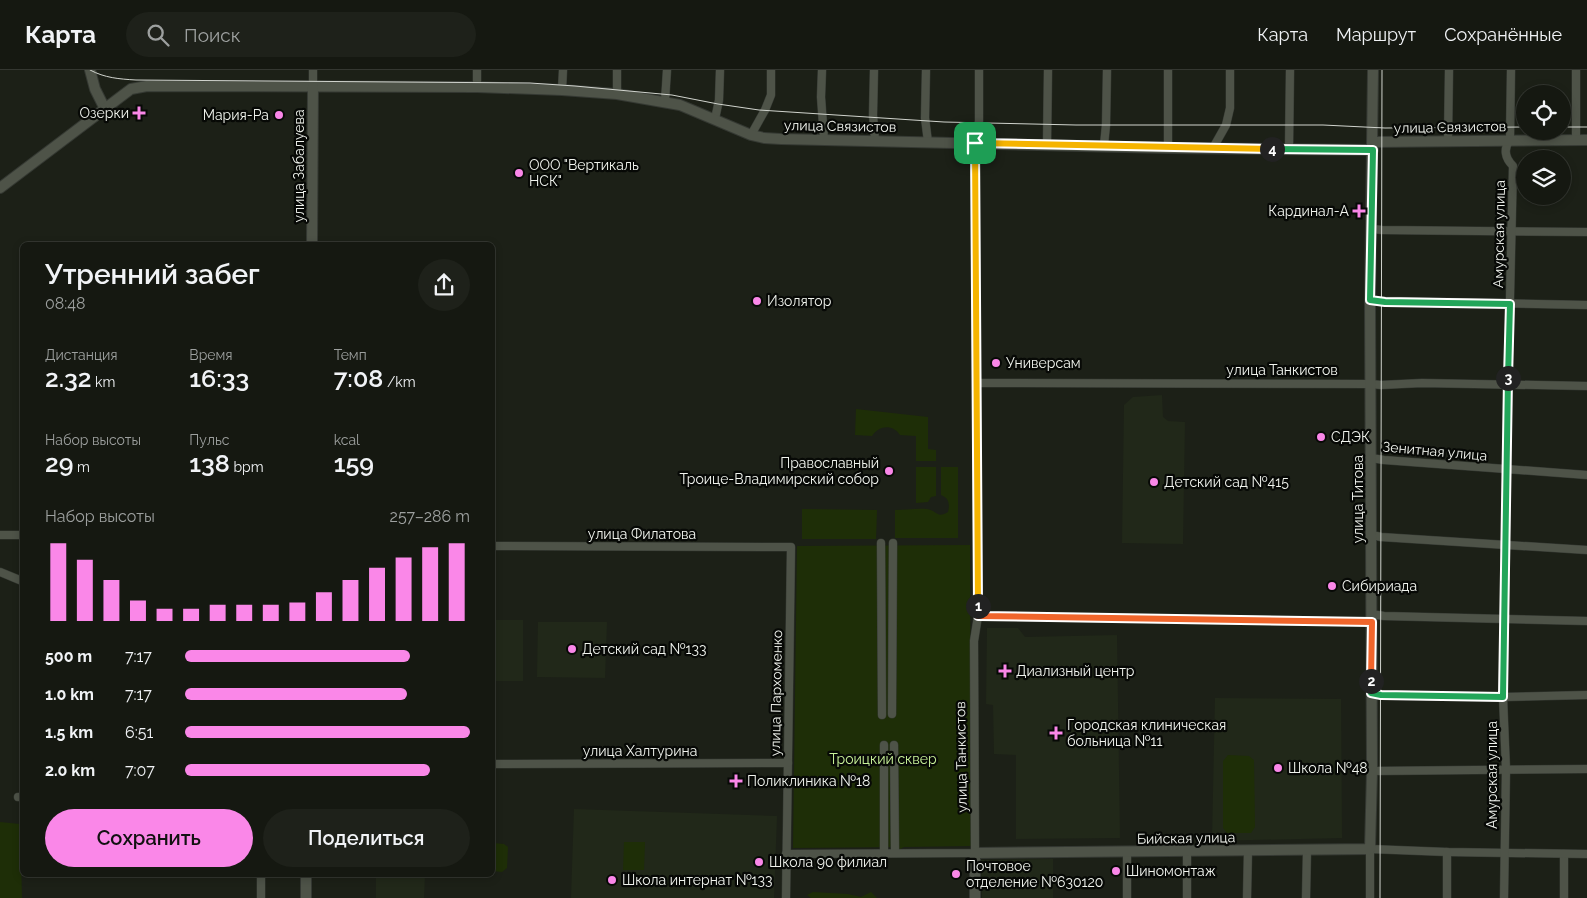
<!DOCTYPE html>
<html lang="ru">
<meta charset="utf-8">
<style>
:root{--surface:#151811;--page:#1e211a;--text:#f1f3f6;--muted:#9da09f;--line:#343731;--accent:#fa87e8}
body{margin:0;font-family:Raleway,sans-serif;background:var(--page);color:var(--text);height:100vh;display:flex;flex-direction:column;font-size:19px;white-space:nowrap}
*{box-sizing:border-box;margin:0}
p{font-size:16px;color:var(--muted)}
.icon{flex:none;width:28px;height:28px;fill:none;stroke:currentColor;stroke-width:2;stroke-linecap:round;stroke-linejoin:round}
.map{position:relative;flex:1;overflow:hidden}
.panel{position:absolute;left:20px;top:172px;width:475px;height:635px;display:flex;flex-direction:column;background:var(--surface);border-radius:8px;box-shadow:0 2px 8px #0003,0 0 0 1px var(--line)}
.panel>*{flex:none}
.fabs{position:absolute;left:1516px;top:15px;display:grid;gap:10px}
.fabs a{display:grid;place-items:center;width:55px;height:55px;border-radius:50%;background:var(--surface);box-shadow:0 2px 8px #0003,0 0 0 1px var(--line);font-size:25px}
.pin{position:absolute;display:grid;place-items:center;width:42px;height:42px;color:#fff;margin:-21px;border-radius:10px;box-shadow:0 2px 8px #0006}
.km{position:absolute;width:25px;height:25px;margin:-12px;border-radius:50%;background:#222;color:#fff;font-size:14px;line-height:25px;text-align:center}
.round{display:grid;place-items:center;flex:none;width:52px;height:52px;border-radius:26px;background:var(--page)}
.head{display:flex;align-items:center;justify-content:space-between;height:85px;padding:0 25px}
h1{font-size:28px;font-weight:600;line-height:38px}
.metrics{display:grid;grid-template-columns:repeat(3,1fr);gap:8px;height:85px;padding:5px 25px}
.metrics div{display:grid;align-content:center}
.metrics b{font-size:25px;font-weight:600}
.metrics small{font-size:14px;font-weight:400}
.metrics p{font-size:14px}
.chart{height:140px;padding:10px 25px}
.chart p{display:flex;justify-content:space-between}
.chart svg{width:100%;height:90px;margin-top:5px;stroke:var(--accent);stroke-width:6}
.action{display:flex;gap:10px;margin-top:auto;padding:10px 25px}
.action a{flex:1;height:58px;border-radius:30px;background:var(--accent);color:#111;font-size:20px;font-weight:600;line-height:58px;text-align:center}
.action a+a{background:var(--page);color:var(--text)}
ul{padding:0 25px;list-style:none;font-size:16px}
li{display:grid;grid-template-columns:80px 60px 1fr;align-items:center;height:38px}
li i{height:12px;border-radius:6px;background:var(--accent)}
header{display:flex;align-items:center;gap:30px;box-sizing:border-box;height:70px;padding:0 25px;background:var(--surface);border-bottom:1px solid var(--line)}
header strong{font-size:24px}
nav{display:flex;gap:28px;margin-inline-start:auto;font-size:18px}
.search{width:350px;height:45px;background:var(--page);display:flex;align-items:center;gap:12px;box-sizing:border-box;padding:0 18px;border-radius:28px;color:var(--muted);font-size:19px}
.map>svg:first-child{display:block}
.built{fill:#212819}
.green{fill:#1e2e07}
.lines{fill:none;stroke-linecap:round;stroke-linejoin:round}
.street-casing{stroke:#353933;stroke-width:9}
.secondary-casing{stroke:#353933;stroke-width:12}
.street{stroke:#4e5348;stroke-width:8}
.secondary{stroke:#4e5348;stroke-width:10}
.tram{stroke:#d1d4ce;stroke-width:1}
.split-1-casing{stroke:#fff;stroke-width:10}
.split-2-casing{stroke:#fff;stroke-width:10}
.split-3-casing{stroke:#fff;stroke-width:10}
.split-4-casing{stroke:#fff;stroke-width:10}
.split-5-casing{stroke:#fff;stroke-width:10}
.split-1{stroke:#f5b400;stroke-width:6}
.split-2{stroke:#f0652b;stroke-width:6}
.split-3{stroke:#22a559;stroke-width:6}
.split-4{stroke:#22a559;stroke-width:6}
.split-5{stroke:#f5b400;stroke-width:6}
.poi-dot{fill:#fa87e8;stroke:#070906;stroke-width:2}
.labels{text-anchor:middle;stroke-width:4.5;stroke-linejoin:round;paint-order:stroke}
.poi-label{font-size:14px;fill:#f1f4ee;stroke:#070906;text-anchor:start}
.street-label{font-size:14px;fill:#f1f4ee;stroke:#070906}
.park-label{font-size:14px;fill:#c9f39a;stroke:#070906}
</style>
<header>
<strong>Карта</strong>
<div class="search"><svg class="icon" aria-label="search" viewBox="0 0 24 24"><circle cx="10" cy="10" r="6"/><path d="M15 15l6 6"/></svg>Поиск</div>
<nav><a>Карта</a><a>Маршрут</a><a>Сохранённые</a></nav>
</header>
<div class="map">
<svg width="1587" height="828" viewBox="0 0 1587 828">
<rect width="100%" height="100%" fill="#1c2017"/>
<g class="built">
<polygon points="1162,325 1163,347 1168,351 1185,352 1183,474 1122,473 1124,335 1133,327"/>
<rect x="493" y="550" width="30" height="61"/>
<polygon points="538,552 607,552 605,608 537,607"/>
<polygon points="987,558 1018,558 1025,567 1117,565 1120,768 1016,769 1016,685 994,684 993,635 986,634"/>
<polygon points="1215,628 1341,629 1342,768 1212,771"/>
<polygon points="574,739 777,746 774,828 571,828"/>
<polygon points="1053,789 1053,828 982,828 981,790"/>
<polygon points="376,805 425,805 424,828 376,828"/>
</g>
<g class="green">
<path d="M856 339 928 347V379L936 380V391H916V366L900 365C893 354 879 355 872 366L855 365Z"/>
<polygon points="916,397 936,397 936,426 931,427 928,432 916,433"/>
<path d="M941 397H958V468H895V440C905 440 917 438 927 439 936 440 937 449 948 442 950 434 949 428 941 425Z"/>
<polygon points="802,439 877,440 876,469 802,469"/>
<polygon points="970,475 971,776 904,777 898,780 896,777 793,778 797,476"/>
<polygon points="1228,685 1249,686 1254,690 1255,757 1251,763 1227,763 1223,758 1223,691"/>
<polygon points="0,752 20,754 22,828 0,828"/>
<polygon points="624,772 645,772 644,800 623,800"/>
<polygon points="493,773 504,774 508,777 507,798 502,802 493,801"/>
<polygon points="813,822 848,824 861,827 871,822 877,828 811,828 807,825"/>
</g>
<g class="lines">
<defs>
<g id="street">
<polyline points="822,0 821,27 824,69"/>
<polyline points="874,0 873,45 875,70"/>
<polyline points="926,0 925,48 928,72"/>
<polyline points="1168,0 1168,78"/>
<polyline points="313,16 313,0"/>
<polyline points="477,17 477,0"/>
<polyline points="562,20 563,0"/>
<polyline points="617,24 617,0"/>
<polyline points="665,31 667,0"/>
<polyline points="715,49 719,30 720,0"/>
<polyline points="751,65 765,40 771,25 771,0"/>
<polyline points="1448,70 1449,0"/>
<polyline points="1576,70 1576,0"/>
<polyline points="1047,75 1048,0"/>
<polyline points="1104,75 1106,55 1107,0"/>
<polyline points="1213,78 1226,55 1230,38 1230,0"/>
<polyline points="1289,79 1290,0"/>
<polyline points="1372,159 1382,160 1587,162"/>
<polyline points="1370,230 1385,231 1587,235"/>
<polyline points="977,313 1371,314 1381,315 1422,313 1587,316"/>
<polyline points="1371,388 1384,390 1587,405"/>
<polyline points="0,465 22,465"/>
<polyline points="1372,465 1381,467 1587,480"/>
<polyline points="881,473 882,645"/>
<polyline points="492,476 791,477 786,828"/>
<polyline points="0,502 22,511"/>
<polyline points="1371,544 1384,546 1587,551"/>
<polyline points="978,546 1372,552"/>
<polyline points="1371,623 1384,625 1503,627 1587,625"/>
<polyline points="892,644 893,473"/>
<polyline points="884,675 884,784"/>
<polyline points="894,675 895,783"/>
<polyline points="492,694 788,693"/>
<polyline points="1372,701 1587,699"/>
<polyline points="18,727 22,727"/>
<polyline points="1127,782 1127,828"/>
<polyline points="786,784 975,783 974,571 978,546 975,73 979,51 979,0"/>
<polyline points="1564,784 1564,828"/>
<polyline points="261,828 261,805"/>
<polyline points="1187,828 1187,781"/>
<polyline points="1247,828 1248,780"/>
<polyline points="1306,828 1307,780"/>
<polyline points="1370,828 1370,779 1447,782 1587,784"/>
<polyline points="1447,828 1447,782"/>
<path d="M1504 828 1506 699 1503 627 1508 315 1513 96C1505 88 1503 79 1510 70L1511 0"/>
</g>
<g id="secondary">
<polyline points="90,0 95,19 105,39"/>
<polyline points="1373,72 1587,70"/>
<polyline points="0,118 123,25 131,19 147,16 477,17 562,20 617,24 680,35 751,65 764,68 781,69 1168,78 1373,80"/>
<polyline points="312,175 313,16"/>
<polyline points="306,828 306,805"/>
<polyline points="975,828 975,783 1370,779 1372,701 1370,230 1373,0"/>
</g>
</defs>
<use href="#street" class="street-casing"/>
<use href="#secondary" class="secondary-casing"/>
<use href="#street" class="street"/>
<use href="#secondary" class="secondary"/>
<g class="tram">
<path d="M90 0C105 8 119 9 136 10L530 13 575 16 672 25 718 34 759 40 944 52 1076 55H1323L1385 58 1525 57"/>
<polyline points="1562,57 1587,57"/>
<polyline points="1380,828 1382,0"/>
</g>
</g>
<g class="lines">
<defs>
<polyline id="split-1" points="975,73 978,536"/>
<polyline id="split-2" points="978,536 978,546 1372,552 1371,611"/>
<polyline id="split-3" points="1371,611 1371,623 1381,625 1503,627 1508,308"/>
<polyline id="split-4" points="1272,79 1373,80 1370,230 1385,232 1510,234 1508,308"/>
<polyline id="split-5" points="975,73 1272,79"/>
</defs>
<use href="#split-1" class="split-1-casing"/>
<use href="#split-2" class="split-2-casing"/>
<use href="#split-3" class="split-3-casing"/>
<use href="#split-4" class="split-4-casing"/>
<use href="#split-5" class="split-5-casing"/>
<use href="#split-1" class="split-1"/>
<use href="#split-2" class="split-2"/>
<use href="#split-3" class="split-3"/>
<use href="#split-4" class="split-4"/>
<use href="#split-5" class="split-5"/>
</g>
<g class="poi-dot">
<path d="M136.5 35.5h5v5h5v5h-5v5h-5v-5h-5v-5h5z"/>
<circle cx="279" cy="45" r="5"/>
<circle cx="519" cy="103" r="5"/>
<path d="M1356.5 133.5h5v5h5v5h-5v5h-5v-5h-5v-5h5z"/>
<circle cx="757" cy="231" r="5"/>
<circle cx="996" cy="293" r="5"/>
<circle cx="1321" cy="367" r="5"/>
<circle cx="889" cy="401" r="5"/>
<circle cx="1154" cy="412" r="5"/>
<circle cx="1332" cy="516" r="5"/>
<circle cx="572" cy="579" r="5"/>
<path d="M1002.5 593.5h5v5h5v5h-5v5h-5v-5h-5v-5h5z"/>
<path d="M1053.5 655.5h5v5h5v5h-5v5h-5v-5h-5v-5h5z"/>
<circle cx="1278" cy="698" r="5"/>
<path d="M733.5 703.5h5v5h5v5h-5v5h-5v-5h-5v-5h5z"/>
<circle cx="759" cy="792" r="5"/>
<circle cx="1116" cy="801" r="5"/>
<circle cx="956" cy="804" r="5"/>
<circle cx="612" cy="810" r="5"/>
</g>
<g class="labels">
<g class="poi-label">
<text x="129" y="48" text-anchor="end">Озерки</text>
<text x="269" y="50" text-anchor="end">Мария-Ра</text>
<text x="529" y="100">ООО "Вертикаль<tspan x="529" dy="16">НСК"</tspan></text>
<text x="1349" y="146" text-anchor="end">Кардинал-А</text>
<text x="767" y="236">Изолятор</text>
<text x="1006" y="298">Универсам</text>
<text x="1331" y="372">СДЭК</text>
<text x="879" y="398" text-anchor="end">Православный<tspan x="879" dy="16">Троице-Владимирский собор</tspan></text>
<text x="1164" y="417">Детский сад №415</text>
<text x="1342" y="521">Сибириада</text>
<text x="582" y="584">Детский сад №133</text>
<text x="1016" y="606">Диализный центр</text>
<text x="1067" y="660">Городская клиническая<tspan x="1067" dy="16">больница №11</tspan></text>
<text x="1288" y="703">Школа №48</text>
<text x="747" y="716">Поликлиника №18</text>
<text x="769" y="797">Школа 90 филиал</text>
<text x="966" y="801">Почтовое<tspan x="966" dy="16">отделение №630120</tspan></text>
<text x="1126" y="806">Шиномонтаж</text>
<text x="622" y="815">Школа интернат №133</text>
</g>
<g class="street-label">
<text transform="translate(840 56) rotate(1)" y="5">улица Связистов</text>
<text transform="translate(1450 57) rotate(-1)" y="5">улица Связистов</text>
<text transform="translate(299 96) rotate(-90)" y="5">улица Забалуева</text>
<text transform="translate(1499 164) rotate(-89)" y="5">Амурская улица</text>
<text x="1282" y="305">улица Танкистов</text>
<text transform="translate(1435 381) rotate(5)" y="5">Зенитная улица</text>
<text transform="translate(1358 429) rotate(-90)" y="5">улица Титова</text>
<text x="642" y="469">улица Филатова</text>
<text transform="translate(776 623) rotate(-89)" y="5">улица Пархоменко</text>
<text x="640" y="686">улица Халтурина</text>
<text transform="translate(961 687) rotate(-91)" y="5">улица Танкистов</text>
<text transform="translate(1492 705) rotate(-90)" y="5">Амурская улица</text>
<text transform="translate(1186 768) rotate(-1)" y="5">Бийская улица</text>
</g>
<g class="park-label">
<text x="883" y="694">Троицкий сквер</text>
</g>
</g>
</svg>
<div class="fabs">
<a><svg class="icon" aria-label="locate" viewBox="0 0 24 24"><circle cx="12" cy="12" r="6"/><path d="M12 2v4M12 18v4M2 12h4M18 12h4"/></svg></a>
<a><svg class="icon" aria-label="layers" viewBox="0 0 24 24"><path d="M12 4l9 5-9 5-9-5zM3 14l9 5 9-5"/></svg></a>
</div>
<div class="pin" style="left:975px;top:73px;background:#1e9e55"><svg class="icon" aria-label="arrive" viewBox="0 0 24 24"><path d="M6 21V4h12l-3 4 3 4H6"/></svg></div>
<b class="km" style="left:978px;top:536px">1</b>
<b class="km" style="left:1371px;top:611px">2</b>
<b class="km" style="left:1508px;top:308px">3</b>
<b class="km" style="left:1272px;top:79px">4</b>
<section class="panel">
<div class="head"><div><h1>Утренний забег</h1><p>08:48</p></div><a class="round"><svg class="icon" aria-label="share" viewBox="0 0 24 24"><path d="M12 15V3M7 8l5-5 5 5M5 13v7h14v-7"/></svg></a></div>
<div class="metrics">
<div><p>Дистанция</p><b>2.32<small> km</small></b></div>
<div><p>Время</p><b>16:33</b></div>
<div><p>Темп</p><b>7:08<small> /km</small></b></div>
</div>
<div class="metrics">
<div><p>Набор высоты</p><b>29<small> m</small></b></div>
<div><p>Пульс</p><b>138<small> bpm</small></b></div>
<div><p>kcal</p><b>159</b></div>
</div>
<div class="chart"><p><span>Набор высоты</span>257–286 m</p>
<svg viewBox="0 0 160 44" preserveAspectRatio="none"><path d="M5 44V6M15 44V14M25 44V24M35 44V34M45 44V38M55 44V38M65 44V36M75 44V36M85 44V36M95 44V35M105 44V30M115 44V24M125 44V18M135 44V13M145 44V8M155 44V6"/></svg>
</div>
<ul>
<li><b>500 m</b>7:17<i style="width:79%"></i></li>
<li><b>1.0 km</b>7:17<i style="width:78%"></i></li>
<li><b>1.5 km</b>6:51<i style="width:100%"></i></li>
<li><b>2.0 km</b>7:07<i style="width:86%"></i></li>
</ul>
<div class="action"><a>Сохранить</a><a>Поделиться</a></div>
</section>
</div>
